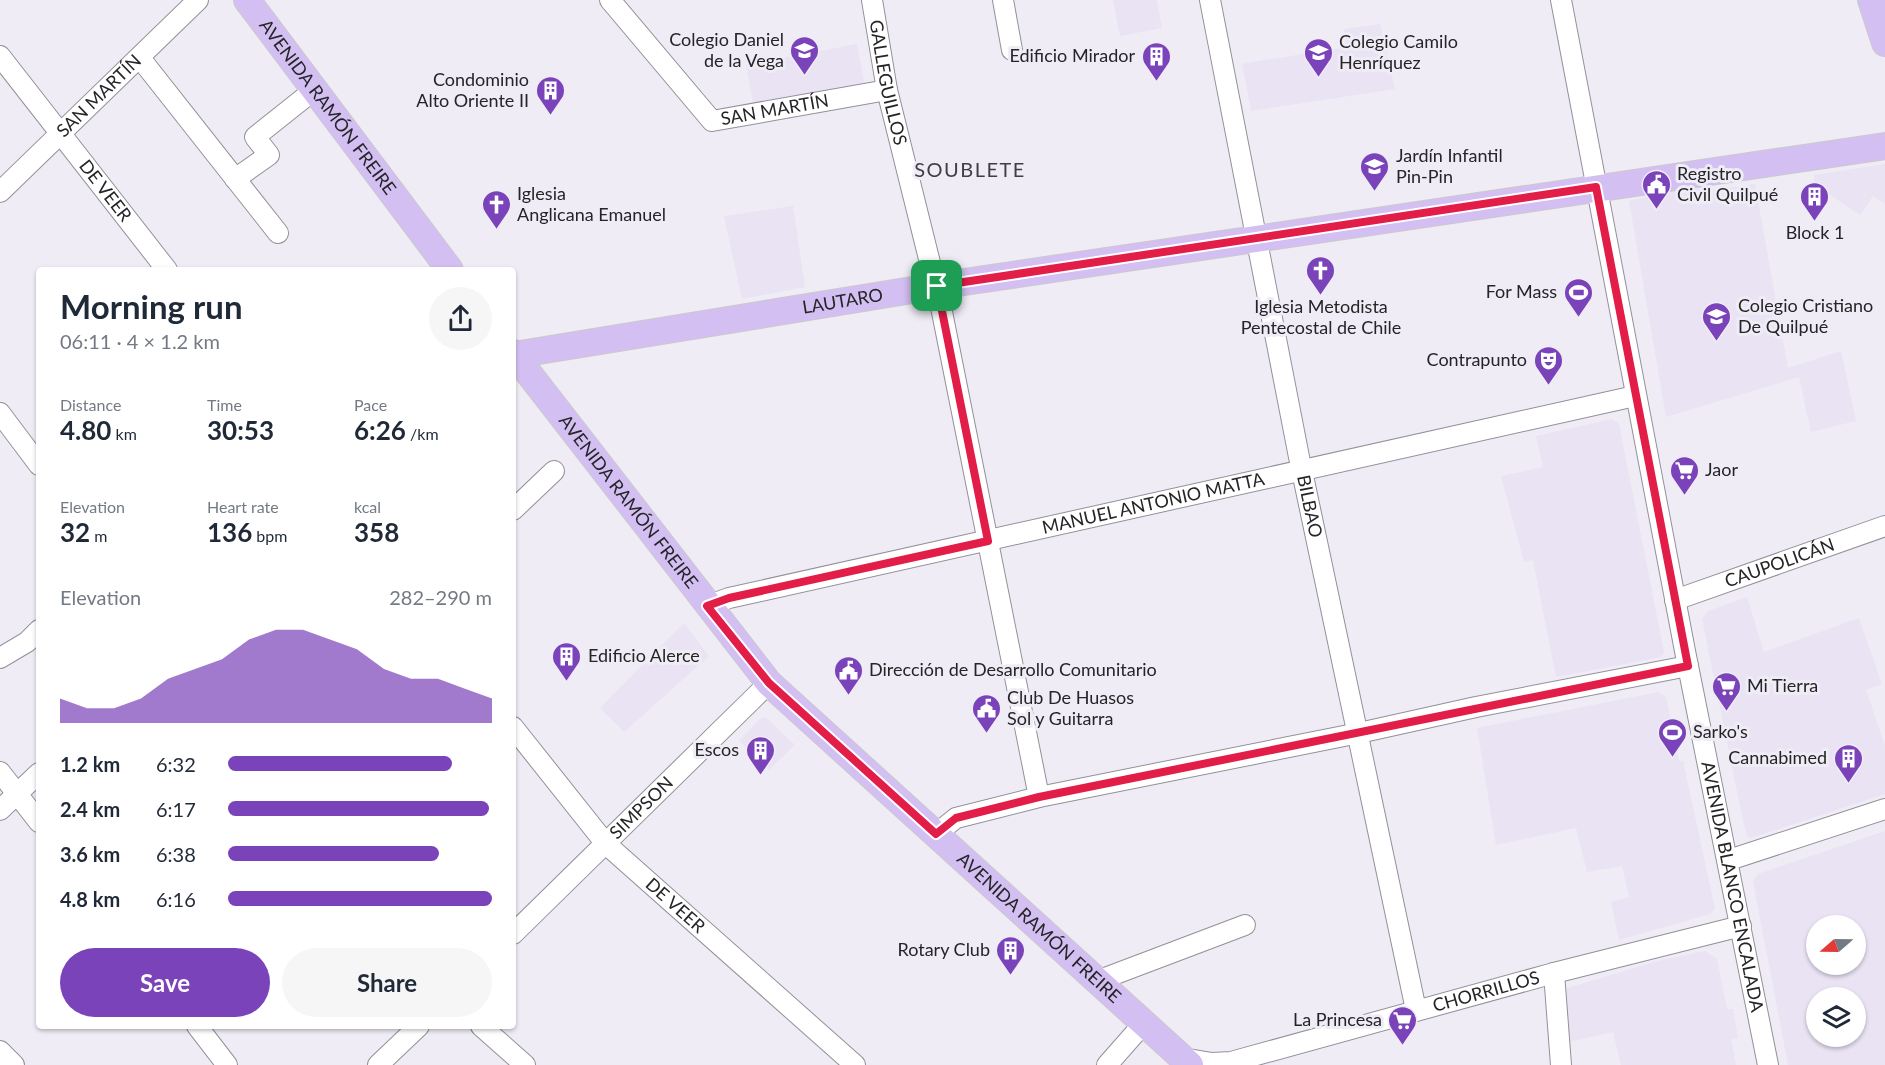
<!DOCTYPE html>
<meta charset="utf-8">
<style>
:root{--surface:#fff;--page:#f6f6f7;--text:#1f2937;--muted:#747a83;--accent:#7a43b9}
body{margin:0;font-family:Lato,sans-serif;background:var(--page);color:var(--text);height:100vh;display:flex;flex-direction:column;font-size:22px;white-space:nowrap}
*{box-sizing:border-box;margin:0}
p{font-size:20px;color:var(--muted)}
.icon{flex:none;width:33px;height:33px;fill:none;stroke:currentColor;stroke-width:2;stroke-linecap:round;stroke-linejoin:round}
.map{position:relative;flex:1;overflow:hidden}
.panel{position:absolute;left:36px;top:267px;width:480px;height:762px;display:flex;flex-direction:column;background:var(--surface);border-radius:6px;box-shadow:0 2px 4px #0004}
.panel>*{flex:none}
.needle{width:39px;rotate:250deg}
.controls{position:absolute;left:1806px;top:915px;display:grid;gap:12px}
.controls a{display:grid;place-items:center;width:60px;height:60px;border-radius:50%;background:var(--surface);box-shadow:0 2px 4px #0004;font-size:30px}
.pin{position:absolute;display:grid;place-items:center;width:51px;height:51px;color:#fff;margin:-26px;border-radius:12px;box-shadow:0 3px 9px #0006}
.round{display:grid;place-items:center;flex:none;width:63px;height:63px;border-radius:32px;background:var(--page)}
.head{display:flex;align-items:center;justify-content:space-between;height:102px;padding:0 24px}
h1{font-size:33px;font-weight:700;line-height:45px}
.stats{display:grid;grid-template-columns:repeat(3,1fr);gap:9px;height:102px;padding:6px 24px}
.stats div{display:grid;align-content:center}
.stats b{font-size:26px;font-weight:700}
.stats small{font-size:16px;font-weight:400}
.stats p{font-size:16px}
.chart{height:168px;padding:12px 24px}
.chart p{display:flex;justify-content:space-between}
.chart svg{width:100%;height:108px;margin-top:6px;fill:var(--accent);opacity:.7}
.button{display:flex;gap:12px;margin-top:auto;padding:12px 24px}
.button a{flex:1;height:69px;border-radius:36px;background:var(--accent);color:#fff;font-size:24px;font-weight:700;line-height:69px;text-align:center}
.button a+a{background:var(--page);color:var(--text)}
ul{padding:0 24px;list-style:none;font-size:20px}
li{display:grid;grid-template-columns:96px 72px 1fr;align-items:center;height:45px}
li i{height:15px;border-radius:8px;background:var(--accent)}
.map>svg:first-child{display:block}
.built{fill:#e9e3f4;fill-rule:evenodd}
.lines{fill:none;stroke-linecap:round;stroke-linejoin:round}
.minor-casing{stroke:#939099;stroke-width:22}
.major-casing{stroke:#cbcacb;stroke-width:28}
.minor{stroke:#fff;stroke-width:20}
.major{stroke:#d3bff2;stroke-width:26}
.route-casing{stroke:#fff;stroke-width:12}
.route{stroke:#e11d48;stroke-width:8}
.labels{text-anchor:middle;stroke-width:6;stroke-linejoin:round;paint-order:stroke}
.poi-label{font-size:18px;fill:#252427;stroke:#efecf5;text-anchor:start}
.street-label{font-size:18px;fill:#252427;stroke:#efecf5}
.neighbourhood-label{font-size:20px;letter-spacing:1.5px;fill:#403d44;stroke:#efecf5}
</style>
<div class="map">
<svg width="1885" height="1065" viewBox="0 0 1885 1065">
<rect width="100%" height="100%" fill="#efecf5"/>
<g class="built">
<polygon points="1113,0 1157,0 1162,28 1120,36"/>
<polygon points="1380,24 1395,89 1251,111 1242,64 1346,47 1344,29"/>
<polygon points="857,44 865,87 754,108 746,65"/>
<polygon points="1885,164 1885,204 1873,196 1860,215 1814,184 1814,175"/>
<polygon points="1755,184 1788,368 1841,351 1856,421 1811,432 1799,377 1666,417 1629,201 1706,185 1707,191"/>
<polygon points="793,206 805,287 742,299 724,216"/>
<polygon points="1612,419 1619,424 1664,652 1661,657 1556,677 1533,560 1524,562 1501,476 1543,467 1536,436"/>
<polygon points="1747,597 1764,652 1859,618 1882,684 1866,690 1885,745 1885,794 1751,838 1747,836 1743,821 1702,619 1708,611"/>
<polygon points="684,623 709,656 624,732 600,708"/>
<polygon points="1658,692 1666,697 1679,761 1683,761 1715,909 1710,914 1619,940 1611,902 1629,897 1622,866 1587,872 1576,828 1496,845 1477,728"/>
<polygon points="765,717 795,745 769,770 739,741 760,719"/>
<path d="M1885 831V1065H1788L1753 881 1758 874ZM1816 926H1856V964H1816ZM1816 998H1856V1036H1816Z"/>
<polygon points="1705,951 1717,959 1727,1009 1733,1009 1738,1038 1731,1040 1736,1065 1621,1065 1613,1032 1568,1042 1561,990 1661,960"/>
</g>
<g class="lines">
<defs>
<g id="minor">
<path id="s1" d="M610 0 712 121 887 90"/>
<path id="s2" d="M872 0 887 90 941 307 1039 797"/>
<polyline points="1003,0 1012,50"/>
<path id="s3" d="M1210 0 1299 457 1416 1010"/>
<path id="s4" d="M1561 0 1685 651 1768 1065"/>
<path id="s5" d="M0 56 167 270"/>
<polyline points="140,58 278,233"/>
<polyline points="235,179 269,155 255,137 314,90"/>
<path id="s6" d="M0 192 198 0"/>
<polyline points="0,413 39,465"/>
<polyline points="513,510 554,471"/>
<path id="s7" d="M1675 600 1885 526"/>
<path id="s8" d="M707 606 729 598 1635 396"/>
<polyline points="0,658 27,642 39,630"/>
<path id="s9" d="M513 727 606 844 855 1065"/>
<polyline points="0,772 39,822"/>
<polyline points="0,810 39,773"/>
<polyline points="936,834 956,818 1039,797 1359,733 1476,707 1688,666"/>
<polyline points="1729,860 1885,809"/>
<path id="s10" d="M513 934 769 683"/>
<polyline points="1554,973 1561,1065"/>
<polyline points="1097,981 1245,925"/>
<polyline points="197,1026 227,1065"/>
<polyline points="481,1026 525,1065"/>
<polyline points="0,1051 14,1065"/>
<path id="s11" d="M1182 1058 1212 1063 1231 1062 1554 973 1741 926"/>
<polyline points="378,1065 419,1026"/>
<polyline points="1107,1065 1144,1023"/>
</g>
<g id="major">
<path id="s12" d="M247 0 450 270"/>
<polyline points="1871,0 1885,43"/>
<path id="s13" d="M513 353 769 683 1190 1065"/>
<path id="s14" d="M514 355 937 286 1885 146"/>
</g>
</defs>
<use href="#minor" class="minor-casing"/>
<use href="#major" class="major-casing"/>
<use href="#minor" class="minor"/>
<use href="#major" class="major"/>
</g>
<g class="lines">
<defs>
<polygon id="route" points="1596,187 1688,666 1039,797 956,818 936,834 769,683 707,606 729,598 988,541 937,286"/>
</defs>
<use href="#route" class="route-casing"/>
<use href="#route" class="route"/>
</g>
<defs>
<symbol id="school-pin" viewBox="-11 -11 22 30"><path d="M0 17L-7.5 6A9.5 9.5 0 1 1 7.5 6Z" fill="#7a43b9" stroke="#efecf5"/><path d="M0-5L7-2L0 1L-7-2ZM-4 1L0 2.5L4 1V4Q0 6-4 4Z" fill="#fff"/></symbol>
<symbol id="building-pin" viewBox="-11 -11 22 30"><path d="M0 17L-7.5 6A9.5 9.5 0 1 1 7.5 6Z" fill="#7a43b9" stroke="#efecf5"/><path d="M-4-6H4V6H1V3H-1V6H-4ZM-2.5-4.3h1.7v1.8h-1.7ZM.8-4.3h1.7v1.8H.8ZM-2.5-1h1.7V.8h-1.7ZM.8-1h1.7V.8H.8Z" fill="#fff"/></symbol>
<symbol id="civic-pin" viewBox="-11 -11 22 30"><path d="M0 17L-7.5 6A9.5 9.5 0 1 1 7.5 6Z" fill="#7a43b9" stroke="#efecf5"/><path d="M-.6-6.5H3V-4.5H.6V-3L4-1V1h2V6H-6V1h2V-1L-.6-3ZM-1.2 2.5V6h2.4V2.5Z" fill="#fff"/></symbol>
<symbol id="church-pin" viewBox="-11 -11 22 30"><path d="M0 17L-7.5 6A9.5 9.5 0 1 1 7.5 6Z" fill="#7a43b9" stroke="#efecf5"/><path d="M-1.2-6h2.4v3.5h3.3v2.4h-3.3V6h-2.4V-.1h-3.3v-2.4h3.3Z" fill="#fff"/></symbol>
<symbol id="stadium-pin" viewBox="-11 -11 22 30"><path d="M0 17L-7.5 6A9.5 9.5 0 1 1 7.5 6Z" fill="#7a43b9" stroke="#efecf5"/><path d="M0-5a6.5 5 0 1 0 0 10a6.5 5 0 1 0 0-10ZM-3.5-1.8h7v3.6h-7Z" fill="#fff"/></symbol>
<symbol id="theatre-pin" viewBox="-11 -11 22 30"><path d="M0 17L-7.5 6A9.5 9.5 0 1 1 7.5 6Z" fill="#7a43b9" stroke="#efecf5"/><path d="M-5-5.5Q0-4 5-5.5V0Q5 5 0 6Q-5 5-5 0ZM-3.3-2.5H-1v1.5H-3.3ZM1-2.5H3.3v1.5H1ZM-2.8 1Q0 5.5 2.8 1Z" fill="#fff"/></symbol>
<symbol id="supermarket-pin" viewBox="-11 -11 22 30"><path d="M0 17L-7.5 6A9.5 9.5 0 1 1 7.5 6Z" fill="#7a43b9" stroke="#efecf5"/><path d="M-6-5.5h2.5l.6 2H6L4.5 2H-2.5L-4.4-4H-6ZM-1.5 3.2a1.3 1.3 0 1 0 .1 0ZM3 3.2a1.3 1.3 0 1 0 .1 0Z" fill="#fff"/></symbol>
</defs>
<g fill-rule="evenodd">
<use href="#school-pin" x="788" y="34" width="33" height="45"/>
<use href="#school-pin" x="1302" y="36" width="33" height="45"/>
<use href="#building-pin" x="1140" y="40" width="33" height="45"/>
<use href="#building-pin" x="534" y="74" width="33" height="45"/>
<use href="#school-pin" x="1358" y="150" width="33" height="45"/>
<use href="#civic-pin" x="1640" y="168" width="33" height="45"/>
<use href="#building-pin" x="1798" y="180" width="33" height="45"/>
<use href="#church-pin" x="480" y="188" width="33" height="45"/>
<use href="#church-pin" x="1304" y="254" width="33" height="45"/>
<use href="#stadium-pin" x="1562" y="276" width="33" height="45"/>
<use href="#school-pin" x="1700" y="300" width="33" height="45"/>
<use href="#theatre-pin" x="1532" y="344" width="33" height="45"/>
<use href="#supermarket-pin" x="1668" y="454" width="33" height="45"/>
<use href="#building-pin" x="550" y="640" width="33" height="45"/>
<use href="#civic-pin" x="832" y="654" width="33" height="45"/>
<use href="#supermarket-pin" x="1710" y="670" width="33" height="45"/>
<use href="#civic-pin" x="970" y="692" width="33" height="45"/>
<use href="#stadium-pin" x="1656" y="716" width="33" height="45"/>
<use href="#building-pin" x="744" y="734" width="33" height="45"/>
<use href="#building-pin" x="1832" y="742" width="33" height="45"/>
<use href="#building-pin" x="994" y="934" width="33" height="45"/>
<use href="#supermarket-pin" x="1386" y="1004" width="33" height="45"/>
</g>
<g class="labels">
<g class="poi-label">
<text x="784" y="46" text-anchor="end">Colegio Daniel<tspan x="784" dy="21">de la Vega</tspan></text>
<text x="1339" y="48">Colegio Camilo<tspan x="1339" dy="21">Henríquez</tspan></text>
<text x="1135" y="62" text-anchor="end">Edificio Mirador</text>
<text x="529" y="86" text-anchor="end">Condominio<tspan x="529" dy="21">Alto Oriente II</tspan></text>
<text x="1396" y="162">Jardín Infantil<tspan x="1396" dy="21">Pin-Pin</tspan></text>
<text x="1677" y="180">Registro<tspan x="1677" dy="21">Civil Quilpué</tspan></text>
<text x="517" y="200">Iglesia<tspan x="517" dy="21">Anglicana Emanuel</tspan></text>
<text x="1815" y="239" text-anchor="middle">Block 1</text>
<text x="1557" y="298" text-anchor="end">For Mass</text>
<text x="1738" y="312">Colegio Cristiano<tspan x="1738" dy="21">De Quilpué</tspan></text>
<text x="1321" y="313" text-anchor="middle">Iglesia Metodista<tspan x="1321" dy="21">Pentecostal de Chile</tspan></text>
<text x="1527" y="366" text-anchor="end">Contrapunto</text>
<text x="1705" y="476">Jaor</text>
<text x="588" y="662">Edificio Alerce</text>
<text x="869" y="676">Dirección de Desarrollo Comunitario</text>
<text x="1747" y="692">Mi Tierra</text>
<text x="1007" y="704">Club De Huasos<tspan x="1007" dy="21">Sol y Guitarra</tspan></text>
<text x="1693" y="738">Sarko's</text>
<text x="739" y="756" text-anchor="end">Escos</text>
<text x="1827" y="764" text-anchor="end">Cannabimed</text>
<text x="990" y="956" text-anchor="end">Rotary Club</text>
<text x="1382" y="1026" text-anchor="end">La Princesa</text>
</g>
<g class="street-label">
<text dy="6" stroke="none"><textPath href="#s2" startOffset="84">GALLEGUILLOS</textPath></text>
<text dy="6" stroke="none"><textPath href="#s6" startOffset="138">SAN MARTÍN</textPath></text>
<text dy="6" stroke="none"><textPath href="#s12" startOffset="134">AVENIDA RAMÓN FREIRE</textPath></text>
<text dy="6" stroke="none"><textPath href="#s1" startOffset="222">SAN MARTÍN</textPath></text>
<text dy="6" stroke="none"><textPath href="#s5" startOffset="171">DE VEER</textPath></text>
<text dy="6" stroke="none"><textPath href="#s14" startOffset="333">LAUTARO</textPath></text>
<text dy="6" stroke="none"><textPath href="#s13" startOffset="188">AVENIDA RAMÓN FREIRE</textPath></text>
<text dy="6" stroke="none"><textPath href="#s8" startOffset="458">MANUEL ANTONIO MATTA</textPath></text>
<text dy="6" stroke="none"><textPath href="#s3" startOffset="516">BILBAO</textPath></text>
<text dy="6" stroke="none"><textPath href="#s7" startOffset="111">CAUPOLICÁN</textPath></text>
<text dy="6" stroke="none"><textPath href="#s10" startOffset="180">SIMPSON</textPath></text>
<text dy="6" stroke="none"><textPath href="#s4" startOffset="903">AVENIDA BLANCO ENCALADA</textPath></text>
<text dy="6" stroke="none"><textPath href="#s9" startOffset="242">DE VEER</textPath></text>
<text dy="6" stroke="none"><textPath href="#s13" startOffset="782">AVENIDA RAMÓN FREIRE</textPath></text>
<text dy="6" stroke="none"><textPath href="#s11" startOffset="314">CHORRILLOS</textPath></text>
</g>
<g class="neighbourhood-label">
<text x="970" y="177">SOUBLETE</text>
</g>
</g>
</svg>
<div class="controls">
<a><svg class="needle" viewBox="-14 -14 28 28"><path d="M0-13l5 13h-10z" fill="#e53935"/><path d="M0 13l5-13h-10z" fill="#747a83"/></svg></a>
<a><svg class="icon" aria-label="layers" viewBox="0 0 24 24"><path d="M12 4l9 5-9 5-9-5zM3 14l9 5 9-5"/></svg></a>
</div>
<div class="pin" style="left:937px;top:286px;background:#1e9e55"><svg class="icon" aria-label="arrive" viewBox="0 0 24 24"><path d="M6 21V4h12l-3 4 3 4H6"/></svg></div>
<section class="panel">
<div class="head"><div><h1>Morning run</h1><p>06:11 · 4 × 1.2 km</p></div><a class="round"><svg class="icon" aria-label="share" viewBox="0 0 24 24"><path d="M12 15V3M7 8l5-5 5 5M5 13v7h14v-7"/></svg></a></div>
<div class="stats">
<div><p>Distance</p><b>4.80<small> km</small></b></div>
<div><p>Time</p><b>30:53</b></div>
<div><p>Pace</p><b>6:26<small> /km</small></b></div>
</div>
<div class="stats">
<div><p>Elevation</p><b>32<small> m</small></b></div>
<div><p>Heart rate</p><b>136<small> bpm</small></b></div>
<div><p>kcal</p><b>358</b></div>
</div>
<div class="chart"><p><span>Elevation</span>282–290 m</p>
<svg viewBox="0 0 160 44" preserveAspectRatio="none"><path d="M0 44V34L10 38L20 38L30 34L40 26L50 22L60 18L70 10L80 6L90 6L100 10L110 14L120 22L130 26L140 26L150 30L160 34V44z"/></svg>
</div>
<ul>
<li><b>1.2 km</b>6:32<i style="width:85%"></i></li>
<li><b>2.4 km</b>6:17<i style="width:99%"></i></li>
<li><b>3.6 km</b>6:38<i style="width:80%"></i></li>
<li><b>4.8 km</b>6:16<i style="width:100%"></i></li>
</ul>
<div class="button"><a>Save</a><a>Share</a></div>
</section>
</div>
